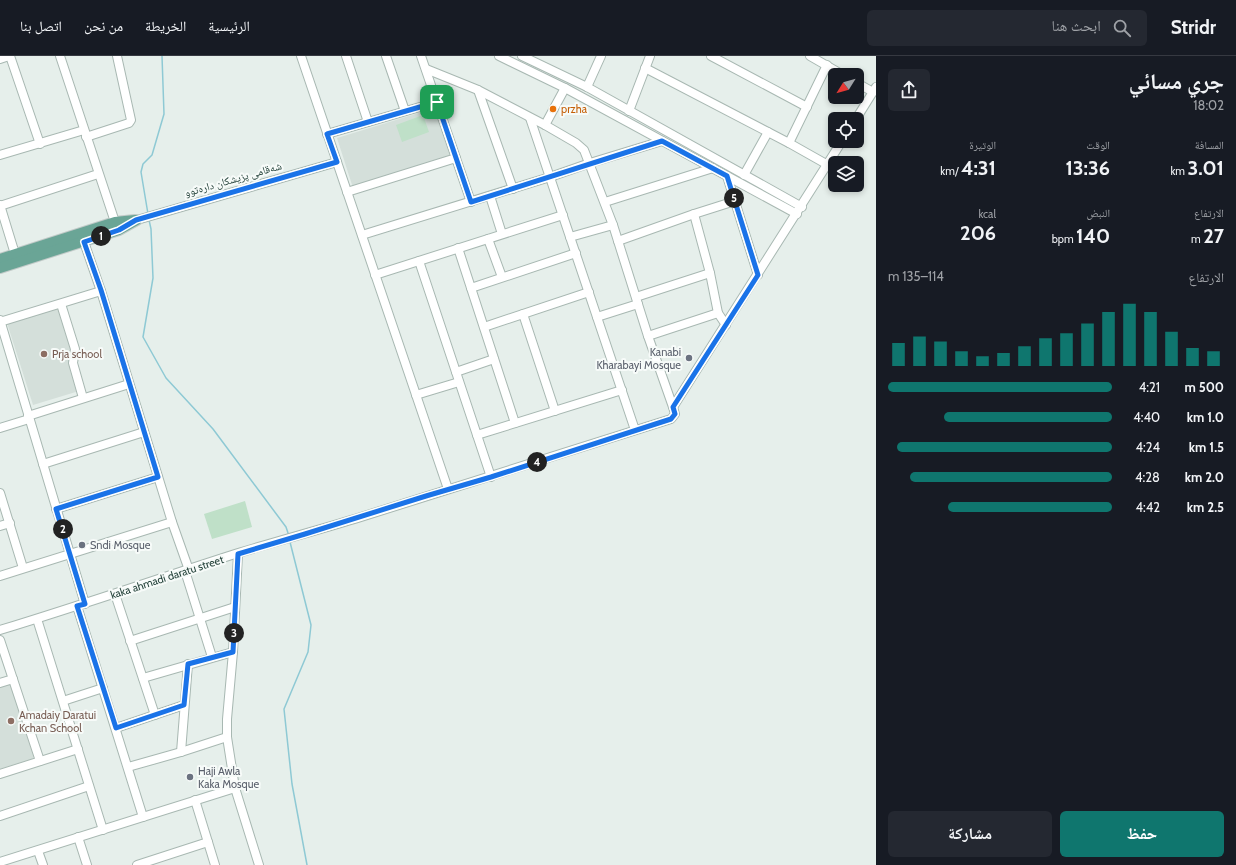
<!DOCTYPE html>
<html lang="ar">
<meta charset="utf-8">
<style>
:root{--surface:#171b24;--page:#242831;--text:#f1f3f6;--muted:#9ea1a6;--line:#363941;--accent:#0f766e}
body{margin:0;font-family:Cabin,"Noto Naskh Arabic",sans-serif;background:var(--page);color:var(--text);direction:rtl;height:100vh;display:flex;flex-direction:column;font-size:15px;white-space:nowrap}
*{box-sizing:border-box;margin:0}
p{font-size:13px;color:var(--muted)}
.icon{flex:none;width:22px;height:22px;fill:none;stroke:currentColor;stroke-width:2;stroke-linecap:round;stroke-linejoin:round}
.map{position:relative;flex:1;overflow:hidden;direction:ltr}
.details{display:flex;flex-direction:column;background:var(--surface);width:360px}
.details>*{flex:none}
.needle{width:26px;rotate:233deg}
.controls{position:absolute;left:828px;top:12px;display:grid;gap:8px}
.controls a{display:grid;place-items:center;width:36px;height:36px;border-radius:6px;background:var(--surface);box-shadow:0 2px 6px #0003;font-size:20px}
.pin{position:absolute;display:grid;place-items:center;width:34px;height:34px;color:#fff;margin:-17px;border-radius:8px;box-shadow:0 2px 6px #0006}
.km{position:absolute;width:20px;height:20px;margin:-10px;border-radius:50%;background:#222;color:#fff;font-size:11px;line-height:20px;text-align:center}
.round{display:grid;place-items:center;flex:none;width:42px;height:42px;border-radius:6px;background:var(--page)}
.summary{display:flex;align-items:center;justify-content:space-between;height:68px;padding:0 12px}
h1{font-size:22px;font-weight:700;line-height:30px}
.figures{display:grid;grid-template-columns:repeat(3,1fr);gap:6px;height:68px;padding:4px 12px}
.figures div{display:grid;align-content:center}
.figures b{font-size:20px;font-weight:700}
.figures small{font-size:11px;font-weight:400}
.figures p{font-size:11px}
.chart{height:112px;padding:8px 12px}
.chart p{display:flex;justify-content:space-between}
.chart svg{width:100%;height:72px;margin-top:4px;stroke:var(--accent);stroke-width:6}
.action{display:flex;gap:8px;margin-top:auto;padding:8px 12px}
.action a{flex:1;height:46px;border-radius:6px;background:var(--accent);color:#fff;font-size:16px;font-weight:700;line-height:46px;text-align:center}
.action a+a{background:var(--page);color:var(--text)}
ul{padding:0 12px;list-style:none;font-size:13px}
li{display:grid;grid-template-columns:64px 48px 1fr;align-items:center;height:30px}
li i{height:10px;border-radius:5px;background:var(--accent)}
header{display:flex;align-items:center;gap:24px;box-sizing:border-box;height:56px;padding:0 20px;background:var(--surface);border-bottom:1px solid var(--line)}
header strong{font-size:19px}
nav{display:flex;gap:22px;margin-inline-start:auto;font-size:14px}
.search{width:280px;height:36px;background:var(--page);display:flex;align-items:center;gap:10px;box-sizing:border-box;padding:0 14px;border-radius:6px;color:var(--muted);font-size:15px}
main{display:flex;flex:1;min-height:0}
.map>svg:first-child{display:block}
.built{fill:#d4dfda}
.green{fill:#bfe0c8}
.lines{fill:none;stroke-linecap:round;stroke-linejoin:round}
.stream{stroke:#8ec9d4;stroke-width:1.5}
.minor-casing{stroke:#a8b8b2;stroke-width:10}
.major-casing{stroke:#c2cac8;stroke-width:12}
.minor{stroke:#fff;stroke-width:8}
.major{stroke:#6aa596;stroke-width:10}
.route-casing{stroke:#fff;stroke-width:8}
.route{stroke:#1a73e8;stroke-width:5}
.food-dot{fill:#e8710a;stroke:#f7fbf9;stroke-width:1.5}
.education-dot{fill:#8d6e63;stroke:#f7fbf9;stroke-width:1.5}
.worship-dot{fill:#6b7280;stroke:#f7fbf9;stroke-width:1.5}
.labels{text-anchor:middle;stroke-width:4;stroke-linejoin:round;paint-order:stroke}
.food-label{font-size:11px;fill:#c56008;stroke:#f7fbf9;text-anchor:start}
.street-label{font-size:11px;fill:#24423a;stroke:#f7fbf9}
.worship-label{font-size:11px;fill:#5b616d;stroke:#f7fbf9;text-anchor:start}
.education-label{font-size:11px;fill:#785e54;stroke:#f7fbf9;text-anchor:start}
</style>
<header>
<strong>Stridr</strong>
<div class="search"><svg class="icon" aria-label="search" viewBox="0 0 24 24"><circle cx="10" cy="10" r="6"/><path d="M15 15l6 6"/></svg>ابحث هنا</div>
<nav><a>الرئيسية</a><a>الخريطة</a><a>من نحن</a><a>اتصل بنا</a></nav>
</header>
<main>
<section class="details">
<div class="summary"><div><h1>جري مسائي</h1><p>18:02</p></div><a class="round"><svg class="icon" aria-label="share" viewBox="0 0 24 24"><path d="M12 15V3M7 8l5-5 5 5M5 13v7h14v-7"/></svg></a></div>
<div class="figures">
<div><p>المسافة</p><b>3.01<small> km</small></b></div>
<div><p>الوقت</p><b>13:36</b></div>
<div><p>الوتيرة</p><b>4:31<small> /km</small></b></div>
</div>
<div class="figures">
<div><p>الارتفاع</p><b>27<small> m</small></b></div>
<div><p>النبض</p><b>140<small> bpm</small></b></div>
<div><p>kcal</p><b>206</b></div>
</div>
<div class="chart"><p><span>الارتفاع</span>114–135 m</p>
<svg viewBox="0 0 160 44" preserveAspectRatio="none"><path d="M5 44V30M15 44V26M25 44V29M35 44V35M45 44V38M55 44V36M65 44V32M75 44V27M85 44V24M95 44V18M105 44V11M115 44V6M125 44V11M135 44V23M145 44V33M155 44V35"/></svg>
</div>
<ul>
<li><b>500 m</b>4:21<i style="width:100%"></i></li>
<li><b>1.0 km</b>4:40<i style="width:75%"></i></li>
<li><b>1.5 km</b>4:24<i style="width:96%"></i></li>
<li><b>2.0 km</b>4:28<i style="width:90%"></i></li>
<li><b>2.5 km</b>4:42<i style="width:73%"></i></li>
</ul>
<div class="action"><a>حفظ</a><a>مشاركة</a></div>
</section>
<div class="map">
<svg width="876" height="809" viewBox="0 0 876 809">
<rect width="100%" height="100%" fill="#e6efeb"/>
<g class="built">
<polygon points="435,52 451,102 353,132 337,82"/>
<polygon points="59,251 72,292 79,335 33,349 7,267"/>
<polygon points="10,628 34,701 32,703 0,713 0,631"/>
</g>
<g class="green">
<polygon points="423,59 429,76 402,86 396,69"/>
<polygon points="245,445 252,471 212,483 204,458"/>
</g>
<g class="lines">
<g class="stream">
<polyline points="148,158 141,116 143,108 152,99 164,58 162,0"/>
<polyline points="149,164 151,173 153,222 143,281 166,322 213,373 286,471 289,480"/>
<polyline points="290,486 311,569 308,596 284,653 292,728 307,809"/>
</g>
<defs>
<g id="minor">
<polyline points="10,0 40,88"/>
<polyline points="60,0 115,166"/>
<polyline points="301,0 448,433"/>
<polyline points="346,0 368,66"/>
<polyline points="386,0 405,55"/>
<polyline points="421,0 471,146"/>
<polyline points="499,0 565,32 797,158"/>
<polyline points="522,0 587,31 802,151"/>
<polyline points="711,0 807,51"/>
<polyline points="810,0 843,19"/>
<polyline points="0,3 9,0"/>
<polyline points="645,12 789,87 828,109"/>
<polyline points="857,27 873,36"/>
<polyline points="587,31 601,0"/>
<polyline points="478,34 513,133"/>
<polyline points="629,55 650,0"/>
<polyline points="530,62 635,374"/>
<polyline points="856,63 876,31"/>
<polyline points="545,69 565,32"/>
<polyline points="327,78 437,46"/>
<polyline points="86,81 129,67 131,64 117,0"/>
<polyline points="789,87 827,9"/>
<polyline points="0,99 84,74"/>
<polyline points="744,119 768,76"/>
<polyline points="727,120 758,219"/>
<polyline points="347,136 456,102"/>
<polyline points="490,140 502,178"/>
<polyline points="605,146 713,112"/>
<polyline points="0,149 15,198"/>
<polyline points="0,150 98,118"/>
<polyline points="694,158 710,217 718,257 726,269"/>
<polyline points="137,164 337,106"/>
<polyline points="362,179 550,121 590,107 662,85"/>
<polyline points="570,181 613,169"/>
<polyline points="488,183 502,221"/>
<polyline points="618,185 694,158 735,145"/>
<polyline points="84,186 101,235 172,466 189,514"/>
<polyline points="458,192 515,367"/>
<polyline points="419,205 491,421"/>
<polyline points="375,219 563,159"/>
<polyline points="471,232 576,197"/>
<polyline points="636,241 710,217"/>
<polyline points="61,248 75,293 73,307 83,342"/>
<polyline points="523,258 555,355"/>
<polyline points="597,261 638,248"/>
<polyline points="0,264 85,548"/>
<polyline points="0,266 101,235"/>
<polyline points="484,271 589,236"/>
<polyline points="648,280 718,257"/>
<polyline points="456,316 494,303"/>
<polyline points="416,339 459,326"/>
<polyline points="673,351 842,85"/>
<polyline points="28,360 129,328"/>
<polyline points="0,372 29,363"/>
<polyline points="477,379 622,334"/>
<polyline points="43,408 144,376"/>
<polyline points="0,437 23,512"/>
<polyline points="56,453 158,421"/>
<polyline points="0,470 10,467"/>
<polyline points="238,498 233,596 227,663 227,681 235,732 259,809"/>
<polyline points="185,515 212,601"/>
<polyline points="0,520 172,466"/>
<polyline points="115,538 155,659"/>
<polyline points="77,550 143,761"/>
<polyline points="37,563 103,774"/>
<path d="M0 574C79 550 157 523 235 498 277 485 319 474 361 461 464 429 567 395 671 363L675 358 673 351 648 280 613 169 584 94 576 87 545 69 478 34 426 13"/>
<polyline points="0,584 40,705"/>
<polyline points="130,585 235,551"/>
<polyline points="143,622 233,596"/>
<polyline points="0,627 13,623"/>
<polyline points="63,645 103,632"/>
<polyline points="116,672 184,649"/>
<polyline points="181,696 188,608"/>
<polyline points="128,711 181,696 227,681"/>
<polyline points="0,718 78,693"/>
<polyline points="195,744 215,809"/>
<polyline points="0,760 89,730"/>
<polyline points="78,781 87,809"/>
<polyline points="38,795 43,809"/>
<polyline points="0,806 235,732"/>
<polyline points="137,809 208,786"/>
</g>
<g id="major">
<polyline points="0,203 115,166 135,164"/>
<polyline points="0,212 119,174 137,164"/>
</g>
</defs>
<use href="#minor" class="minor-casing"/>
<use href="#major" class="major-casing"/>
<use href="#minor" class="minor"/>
<use href="#major" class="major"/>
</g>
<g class="lines">
<defs>
<polygon id="route" points="437,46 471,146 662,85 727,120 758,219 673,351 675,358 671,363 491,421 426,440 305,478 238,498 233,596 188,608 184,649 116,672 77,550 85,548 56,453 158,421 101,234 84,186 119,174 136,164 337,106 327,78"/>
</defs>
<use href="#route" class="route-casing"/>
<use href="#route" class="route"/>
</g>
<circle class="food-dot" cx="553" cy="53" r="4"/>
<g class="education-dot">
<circle cx="44" cy="298" r="4"/>
<circle cx="11" cy="665" r="4"/>
</g>
<g class="worship-dot">
<circle cx="689" cy="302" r="4"/>
<circle cx="82" cy="489" r="4"/>
<circle cx="190" cy="721" r="4"/>
</g>
<g class="labels">
<g class="food-label">
<text x="561" y="57">przha</text>
</g>
<g class="street-label">
<text transform="translate(233 123) rotate(-16)" y="4">شەقامی پزیشکان دارەتوو</text>
<text transform="translate(167 521) rotate(-18)" y="4">kaka ahmadi daratu street</text>
</g>
<g class="worship-label">
<text x="681" y="300" text-anchor="end">Kanabi<tspan x="681" dy="13">Kharabayi Mosque</tspan></text>
<text x="90" y="493">Sndi Mosque</text>
<text x="198" y="719">Haji Awla<tspan x="198" dy="13">Kaka Mosque</tspan></text>
</g>
<g class="education-label">
<text x="52" y="302">Prja school</text>
<text x="19" y="663">Amadaiy Daratui<tspan x="19" dy="13">Kchan School</tspan></text>
</g>
</g>
</svg>
<div class="controls">
<a><svg class="needle" viewBox="-14 -14 28 28"><path d="M0-13l5 13h-10z" fill="#e53935"/><path d="M0 13l5-13h-10z" fill="#9ea1a6"/></svg></a>
<a><svg class="icon" aria-label="locate" viewBox="0 0 24 24"><circle cx="12" cy="12" r="6"/><path d="M12 2v4M12 18v4M2 12h4M18 12h4"/></svg></a>
<a><svg class="icon" aria-label="layers" viewBox="0 0 24 24"><path d="M12 4l9 5-9 5-9-5zM3 14l9 5 9-5"/></svg></a>
</div>
<div class="pin" style="left:437px;top:46px;background:#1e9e55"><svg class="icon" aria-label="arrive" viewBox="0 0 24 24"><path d="M6 21V4h12l-3 4 3 4H6"/></svg></div>
<b class="km" style="left:101px;top:180px">1</b>
<b class="km" style="left:63px;top:473px">2</b>
<b class="km" style="left:234px;top:577px">3</b>
<b class="km" style="left:537px;top:406px">4</b>
<b class="km" style="left:734px;top:142px">5</b>
</div>
</main>
